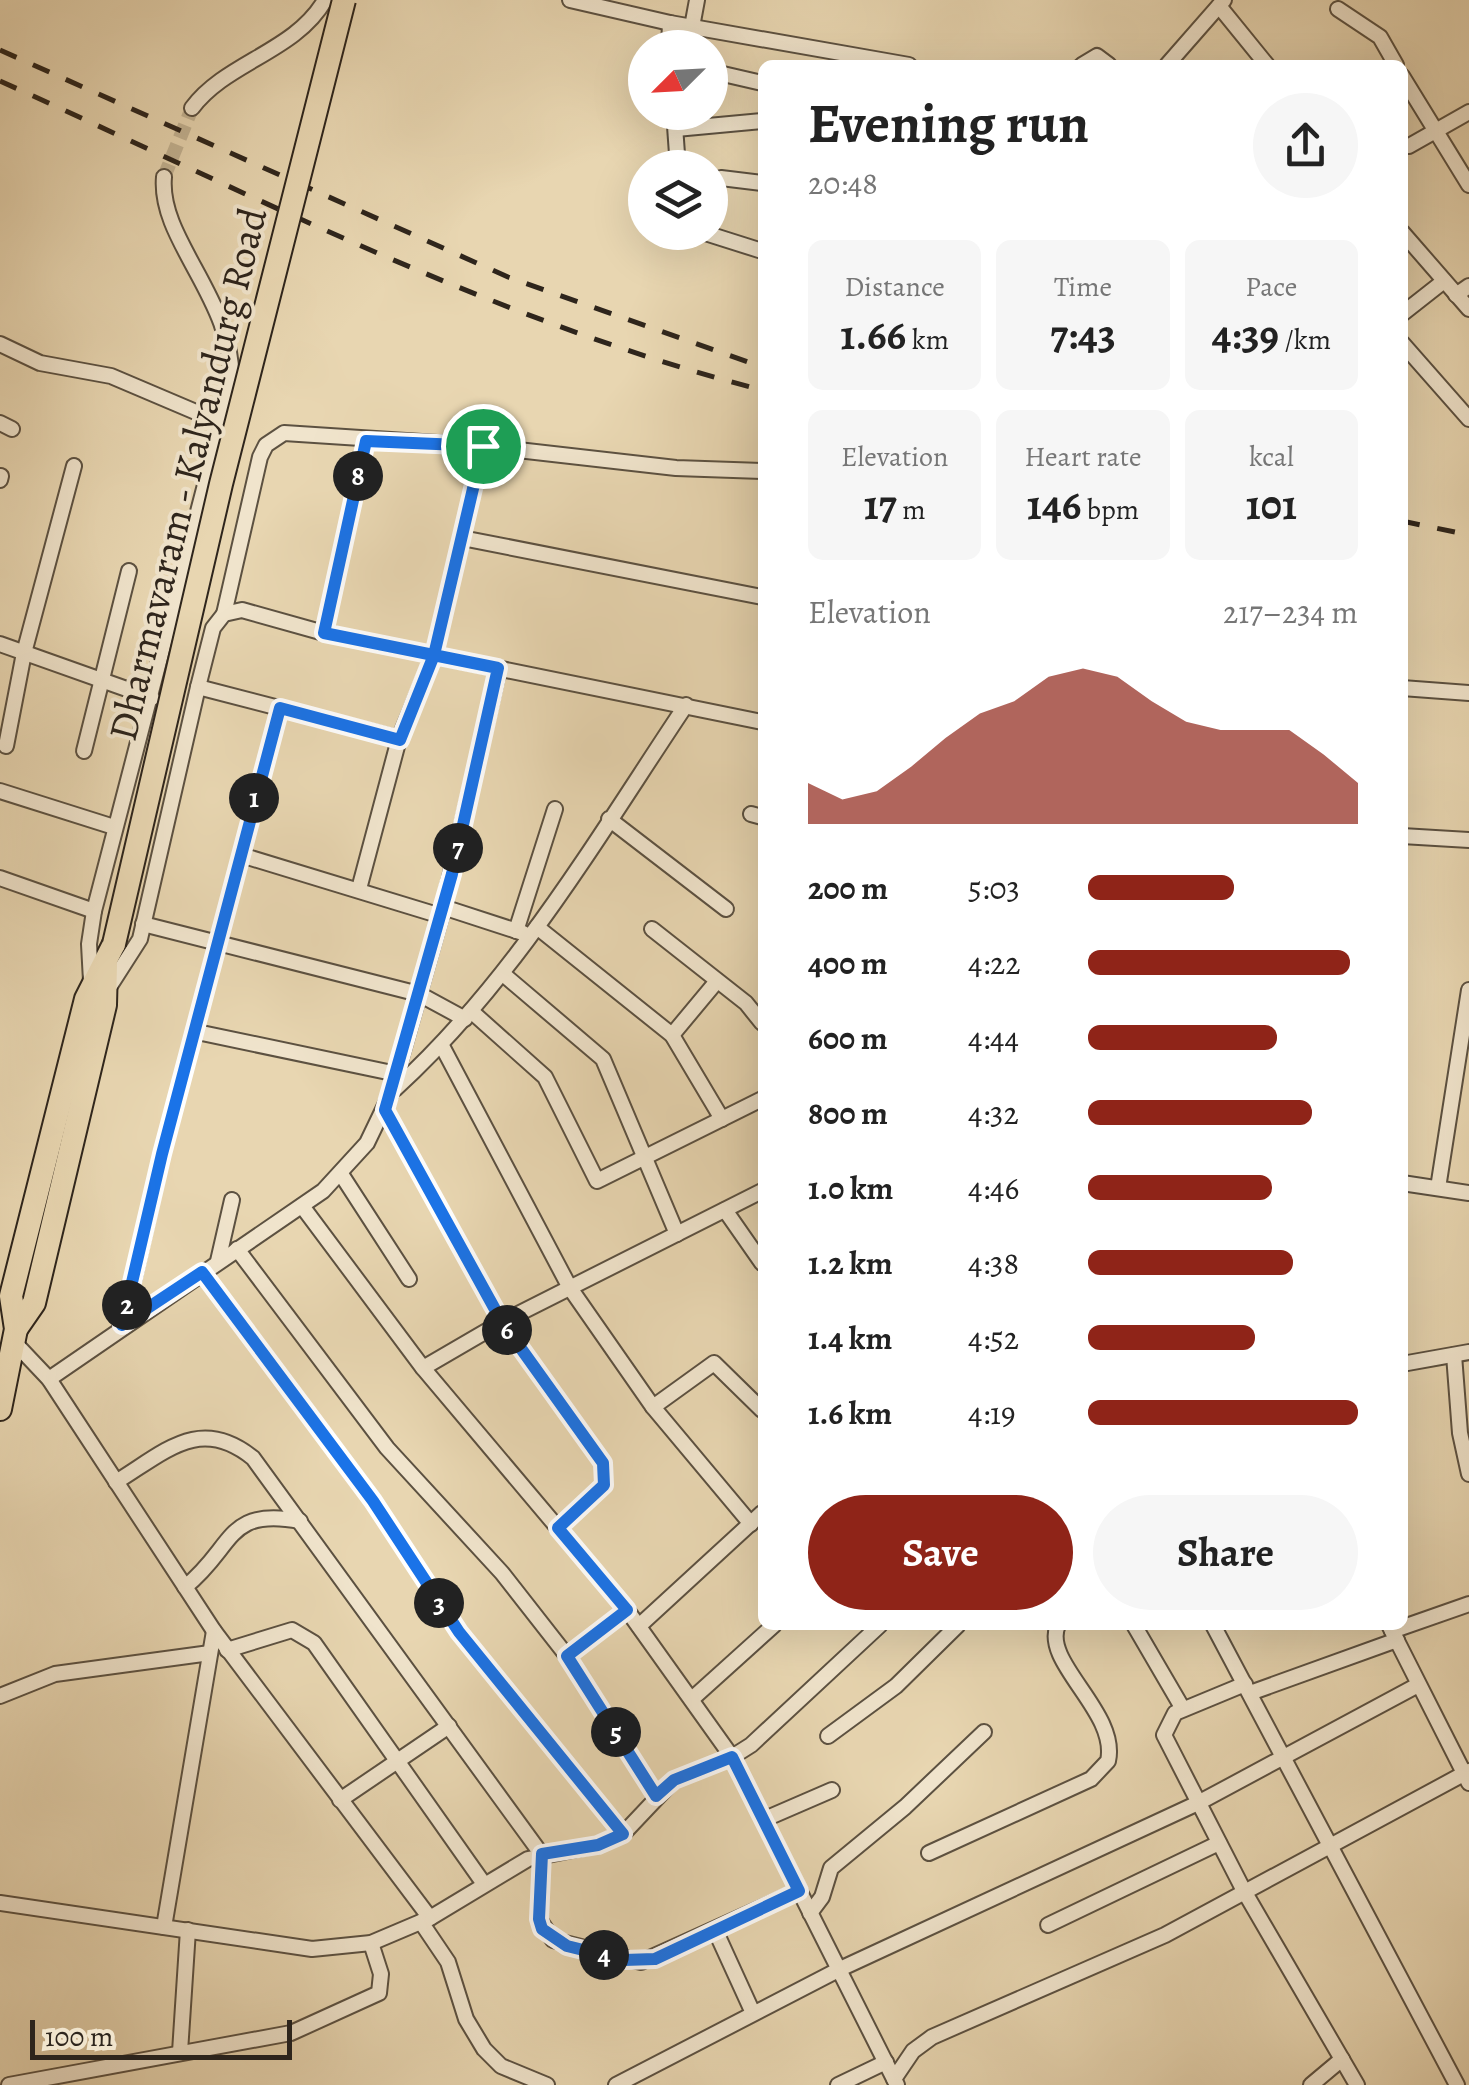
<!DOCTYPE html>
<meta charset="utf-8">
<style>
:root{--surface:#fff;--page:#f6f6f6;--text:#222;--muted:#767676;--accent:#8f2418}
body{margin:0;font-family:Alegreya,serif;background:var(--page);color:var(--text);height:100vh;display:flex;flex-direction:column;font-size:38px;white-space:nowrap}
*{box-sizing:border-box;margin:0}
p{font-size:32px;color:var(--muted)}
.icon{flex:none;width:55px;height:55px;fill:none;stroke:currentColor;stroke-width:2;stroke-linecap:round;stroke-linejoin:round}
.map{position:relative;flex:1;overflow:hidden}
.panel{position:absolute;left:758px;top:60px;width:650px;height:1570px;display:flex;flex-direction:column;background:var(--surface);border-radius:15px;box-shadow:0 10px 40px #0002}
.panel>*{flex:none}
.needle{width:65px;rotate:246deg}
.fabs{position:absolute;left:628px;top:30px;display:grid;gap:20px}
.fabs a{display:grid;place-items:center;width:100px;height:100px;border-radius:50%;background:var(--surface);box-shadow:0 10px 40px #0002;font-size:50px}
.scale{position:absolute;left:30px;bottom:25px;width:262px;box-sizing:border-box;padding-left:10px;border:5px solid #2e251c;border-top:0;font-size:28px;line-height:35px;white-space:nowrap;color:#2e251c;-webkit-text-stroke:8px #f0e4cc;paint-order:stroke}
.pin{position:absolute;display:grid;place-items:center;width:85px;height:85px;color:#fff;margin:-42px;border:5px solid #fff;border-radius:50%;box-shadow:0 2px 10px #0007}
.km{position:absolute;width:50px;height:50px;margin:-25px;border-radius:50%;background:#222;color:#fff;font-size:28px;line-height:50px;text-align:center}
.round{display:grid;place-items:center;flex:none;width:105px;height:105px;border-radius:52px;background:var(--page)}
.headline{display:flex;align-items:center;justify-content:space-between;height:170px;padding:0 50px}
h1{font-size:55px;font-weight:600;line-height:75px}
.metrics{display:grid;grid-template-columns:repeat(3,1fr);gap:15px;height:170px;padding:10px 50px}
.metrics div{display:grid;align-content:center;border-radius:15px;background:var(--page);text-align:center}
.metrics b{font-size:42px;font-weight:600}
.metrics small{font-size:28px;font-weight:400}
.metrics p{font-size:28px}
.chart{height:280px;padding:20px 50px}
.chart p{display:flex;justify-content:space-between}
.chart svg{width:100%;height:180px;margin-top:10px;fill:var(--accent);opacity:.7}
.button{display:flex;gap:20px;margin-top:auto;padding:20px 50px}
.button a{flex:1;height:115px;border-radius:60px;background:var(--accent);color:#fff;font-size:40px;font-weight:600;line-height:115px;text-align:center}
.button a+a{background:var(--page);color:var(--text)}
ul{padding:0 50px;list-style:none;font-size:32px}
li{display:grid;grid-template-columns:160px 120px 1fr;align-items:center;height:75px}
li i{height:25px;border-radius:12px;background:var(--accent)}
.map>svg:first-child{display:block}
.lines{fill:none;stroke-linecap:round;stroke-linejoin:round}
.minor-tunnel{stroke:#c3b393;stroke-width:14;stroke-dasharray:14 7;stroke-linecap:butt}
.minor-casing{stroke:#5c5141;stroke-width:18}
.primary-casing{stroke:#2e251c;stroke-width:26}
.minor{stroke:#f0e4cc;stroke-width:14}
.primary{stroke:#e8d6b1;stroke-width:22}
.rail{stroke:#2e251c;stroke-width:5;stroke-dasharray:18 18;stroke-linecap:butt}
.primary-bridge-casing{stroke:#2e251c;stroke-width:26;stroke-linecap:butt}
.primary-bridge{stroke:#e8d6b1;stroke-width:22}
.route-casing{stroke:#fff;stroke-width:20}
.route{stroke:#1a73e8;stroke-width:12}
.labels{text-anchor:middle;stroke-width:8;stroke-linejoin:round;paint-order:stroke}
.street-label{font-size:40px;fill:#2e251c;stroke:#f0e4cc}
</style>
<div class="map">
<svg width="1469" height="2085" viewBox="0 0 1469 2085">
<rect width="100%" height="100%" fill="#e8d6b1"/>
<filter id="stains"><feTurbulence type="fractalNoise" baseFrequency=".002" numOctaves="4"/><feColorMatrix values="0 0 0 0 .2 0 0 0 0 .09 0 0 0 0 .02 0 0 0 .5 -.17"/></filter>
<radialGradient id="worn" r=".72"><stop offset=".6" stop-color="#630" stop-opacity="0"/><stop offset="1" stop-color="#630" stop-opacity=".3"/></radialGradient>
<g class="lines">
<polyline class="minor-tunnel" points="164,177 192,108"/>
<defs>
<g id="minor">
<polyline points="570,0 670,23 909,65"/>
<polyline points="1219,6 1267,65"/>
<polyline points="1338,9 1380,37 1396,65"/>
<polyline points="692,27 697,0"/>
<polyline points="669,48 670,23"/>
<polyline points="1082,65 1097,56 1109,65"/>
<polyline points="1167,65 1224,0"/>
<polyline points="710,71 762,83"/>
<polyline points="1402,76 1469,185"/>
<path d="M192 108C226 62 295 52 325 0"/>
<polyline points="674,112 678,168"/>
<polyline points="676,129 762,121"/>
<polyline points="1409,146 1469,112"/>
<polyline points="721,178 762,183"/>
<polyline points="702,232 762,251"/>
<polyline points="1402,232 1469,309"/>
<polyline points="1456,295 1469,286"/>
<polyline points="1402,314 1444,281"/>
<polyline points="1402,343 1469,419"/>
<polyline points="0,344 40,363 111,376 224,424"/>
<polyline points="0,423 12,429"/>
<polyline points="0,480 1,476"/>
<polyline points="462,538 762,597"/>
<polyline points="224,614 260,457 266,445 284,433 483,446 676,468 762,471"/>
<polyline points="324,633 366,441"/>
<polyline points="0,644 152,698"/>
<polyline points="198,687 399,739"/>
<polyline points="1402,688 1469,693"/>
<polyline points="6,746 24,653 74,466"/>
<polyline points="84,751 129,571"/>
<polyline points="0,791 114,827"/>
<polyline points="751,814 762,817"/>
<polyline points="609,819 726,909"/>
<polyline points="1402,836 1469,840"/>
<polyline points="241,855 441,916"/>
<polyline points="0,878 94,911"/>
<polyline points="359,889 399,739 434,655 483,446"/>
<polyline points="443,907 523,933"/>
<polyline points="143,924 419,994 465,1019"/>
<polyline points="537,927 672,1035 722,1119"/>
<polyline points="652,929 746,1003 762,1023"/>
<polyline points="516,931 555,809"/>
<polyline points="503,974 603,1059 677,1234"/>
<path d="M91 981 89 944 94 911 231 385C237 301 158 241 164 177"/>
<polyline points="108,989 140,939 198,687 213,628 224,614 242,610 324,633 762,722"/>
<polyline points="471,1011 545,1077 597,1181 762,1099"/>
<polyline points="197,1032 397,1074"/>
<polyline points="672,1035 717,981"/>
<polyline points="442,1046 570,1288 653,1407 751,1524"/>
<path d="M395 1089C514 981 597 838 686 705"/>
<polyline points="385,1110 502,1322 603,1463 604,1485 558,1528"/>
<polyline points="341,1174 409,1279"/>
<polyline points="1402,1183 1469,1193"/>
<polyline points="1438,1188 1469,990"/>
<polyline points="302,1206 423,1368 627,1610 732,1757 897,2085"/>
<polyline points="725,1210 762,1263"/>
<polyline points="237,1249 387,1448 502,1573 567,1656 656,1796"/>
<polyline points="218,1261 232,1200"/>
<polyline points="202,1272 373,1501 459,1632 623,1834"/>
<polyline points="123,1325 162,1154 280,708"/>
<polyline points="14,1342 49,1379 214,1631 430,1918"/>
<polyline points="1454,1355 1460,1433 1469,1474"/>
<polyline points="1402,1364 1469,1352"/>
<polyline points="423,1368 502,1322 762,1191"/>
<polyline points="49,1379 323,1191 367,1143 391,1093 441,916 499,668"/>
<polyline points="653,1407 714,1363 762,1410"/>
<path d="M116 1482C165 1452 200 1415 253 1458L542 1855 539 1919 553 1940 641 1962 799 1891"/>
<path d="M185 1587C235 1547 225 1507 300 1521"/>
<polyline points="1134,1625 1183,1709"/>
<polyline points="1213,1625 1457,2085"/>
<polyline points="1389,1625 1469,1783"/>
<polyline points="639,1626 762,1513"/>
<polyline points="1392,1631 1469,1604"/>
<polyline points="227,1650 292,1630 314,1643 484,1884"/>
<polyline points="567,1656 627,1610"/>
<polyline points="1245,1684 1175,1713 1164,1735 1244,1891 1357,2085"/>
<polyline points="1250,1693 1397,1640"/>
<polyline points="0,1696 55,1674 210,1653"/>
<polyline points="692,1699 774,1625"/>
<polyline points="828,1736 896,1686 958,1625"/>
<polyline points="340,1800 449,1726"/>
<polyline points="765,1819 832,1790"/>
<path d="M929 1853 1091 1779 1108 1761C1119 1712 1041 1662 1058 1625"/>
<polyline points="0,1903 312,1949 371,1943 430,1918 528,1859 597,1845 623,1834 674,1780 732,1757 751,1745 880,1625"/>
<polyline points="810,1913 822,1897 831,1868 905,1807 984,1732"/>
<polyline points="421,1922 448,1962 466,2019 484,2049 501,2066 547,2085"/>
<polyline points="1048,1925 1219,1843"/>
<polyline points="164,1927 214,1631"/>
<polyline points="716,1932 753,2013"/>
<polyline points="180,2052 188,1930"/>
<polyline points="894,2079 913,2051 932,2037 1165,1935 1469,1771"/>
<polyline points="9,2085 291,2033 379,1993 381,1974 371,1943"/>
<polyline points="616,2085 840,1969 1198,1803 1418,1685"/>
<polyline points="838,2085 886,2062"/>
<polyline points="1311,2085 1342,2059"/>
</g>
<g id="primary">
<polyline points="16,1329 34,1303 105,1005 106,965"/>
<polyline points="0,1409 16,1329 11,1296 86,999 114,944"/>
</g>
</defs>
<use href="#minor" class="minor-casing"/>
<use href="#primary" class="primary-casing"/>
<use href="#minor" class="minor"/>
<use href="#primary" class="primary"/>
<g class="rail">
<polyline points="0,50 508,277 762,367"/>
<path d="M0 81C249 193 497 322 762 390"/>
<polyline points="1402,521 1469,535"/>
</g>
<defs>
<polyline id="primary-bridge" points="114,944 221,484 344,0"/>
</defs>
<use href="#primary-bridge" class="primary-bridge-casing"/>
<use href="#primary-bridge" class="primary-bridge"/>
</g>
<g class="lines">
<defs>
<polyline id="route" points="483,446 434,655 400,740 280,708 162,1154 122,1325 202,1272 373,1501 459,1632 623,1834 598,1845 542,1854 539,1919 542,1929 567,1946 624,1960 655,1959 799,1891 732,1757 674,1780 656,1796 567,1656 627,1610 558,1528 604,1485 603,1463 502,1322 385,1110 452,874 498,668 324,633 366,441 483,446"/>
</defs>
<use href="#route" class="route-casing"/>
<use href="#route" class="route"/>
</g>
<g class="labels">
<g class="street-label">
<text transform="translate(187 474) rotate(-76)" y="14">Dharmavaram - Kalyandurg Road</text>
</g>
</g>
<rect width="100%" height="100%" filter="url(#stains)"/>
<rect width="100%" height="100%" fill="url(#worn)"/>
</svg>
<div class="fabs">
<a><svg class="needle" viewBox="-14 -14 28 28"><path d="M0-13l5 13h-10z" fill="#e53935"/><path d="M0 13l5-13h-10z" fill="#767676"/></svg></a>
<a><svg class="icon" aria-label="layers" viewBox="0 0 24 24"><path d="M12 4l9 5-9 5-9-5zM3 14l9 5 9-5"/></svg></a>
</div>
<div class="scale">100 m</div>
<div class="pin" style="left:483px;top:446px;background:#1e9e55"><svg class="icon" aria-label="arrive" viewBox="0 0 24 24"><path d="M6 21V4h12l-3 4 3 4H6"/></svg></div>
<b class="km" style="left:254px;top:798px">1</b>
<b class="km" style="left:127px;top:1305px">2</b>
<b class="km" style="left:439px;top:1603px">3</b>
<b class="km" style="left:604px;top:1955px">4</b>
<b class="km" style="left:616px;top:1732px">5</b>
<b class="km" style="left:507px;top:1330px">6</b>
<b class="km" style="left:458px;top:848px">7</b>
<b class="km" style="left:358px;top:476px">8</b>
<section class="panel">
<div class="headline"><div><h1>Evening run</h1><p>20:48</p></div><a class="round"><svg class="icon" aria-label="share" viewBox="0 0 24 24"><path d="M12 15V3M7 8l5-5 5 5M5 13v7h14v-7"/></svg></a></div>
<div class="metrics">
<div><p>Distance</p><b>1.66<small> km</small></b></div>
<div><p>Time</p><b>7:43</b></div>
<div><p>Pace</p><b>4:39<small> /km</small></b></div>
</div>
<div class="metrics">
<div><p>Elevation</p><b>17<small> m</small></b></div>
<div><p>Heart rate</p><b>146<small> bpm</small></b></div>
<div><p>kcal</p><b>101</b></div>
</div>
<div class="chart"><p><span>Elevation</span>217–234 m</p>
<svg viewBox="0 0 160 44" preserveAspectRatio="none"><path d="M0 44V34L10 38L20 36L30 30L40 23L50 17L60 14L70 8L80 6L90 8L100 14L110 19L120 21L130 21L140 21L150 27L160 34V44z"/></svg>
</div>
<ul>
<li><b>200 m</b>5:03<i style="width:54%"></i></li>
<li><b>400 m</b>4:22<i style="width:97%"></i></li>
<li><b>600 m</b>4:44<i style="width:70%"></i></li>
<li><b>800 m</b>4:32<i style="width:83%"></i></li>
<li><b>1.0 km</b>4:46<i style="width:68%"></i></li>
<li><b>1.2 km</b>4:38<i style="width:76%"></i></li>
<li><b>1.4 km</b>4:52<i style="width:62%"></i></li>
<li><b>1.6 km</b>4:19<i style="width:100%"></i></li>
</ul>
<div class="button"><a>Save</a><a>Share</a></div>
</section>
</div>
